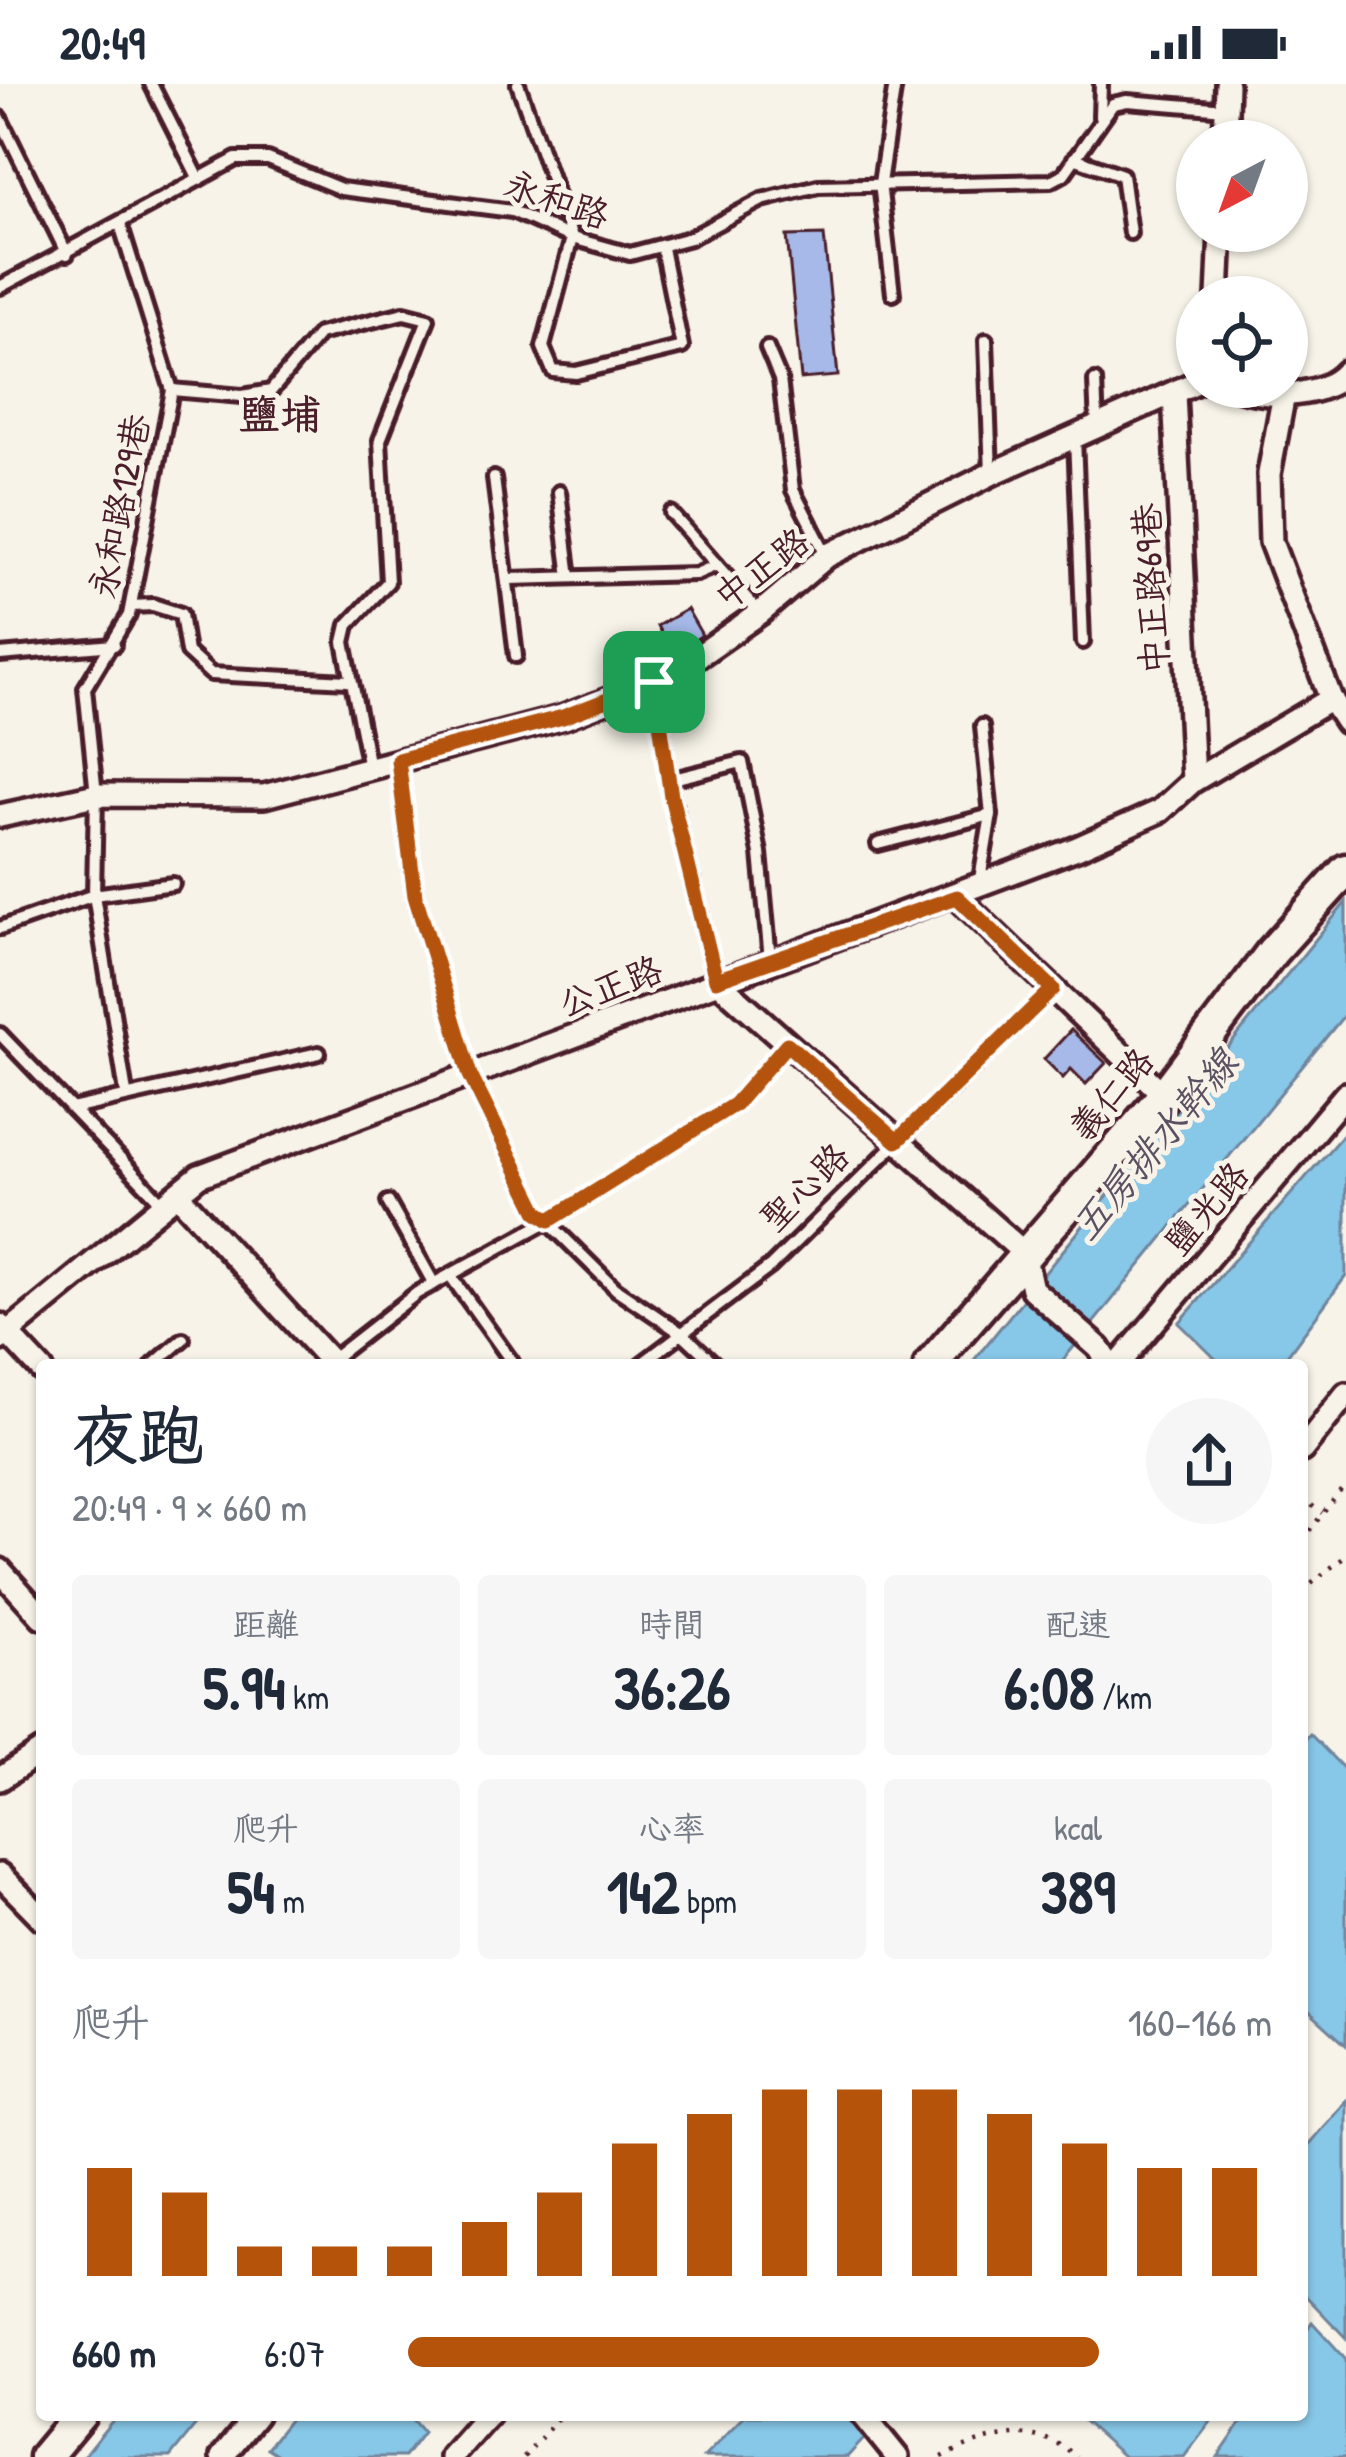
<!DOCTYPE html>
<html lang="zh-TW">
<meta charset="utf-8">
<style>
:root{--surface:#fff;--page:#f6f6f7;--text:#1f2937;--muted:#747a83;--accent:#b45309}
body{margin:0;font-family:"Patrick Hand","LXGW WenKai TC",sans-serif;background:var(--page);color:var(--text);height:100vh;display:flex;flex-direction:column;font-size:45px;white-space:nowrap}
*{box-sizing:border-box;margin:0}
p{font-size:39px;color:var(--muted)}
.icon{flex:none;width:66px;height:66px;fill:none;stroke:currentColor;stroke-width:2;stroke-linecap:round;stroke-linejoin:round}
.map{position:relative;flex:1;overflow:hidden}
.sheet{position:absolute;left:36px;top:1275px;width:1272px;height:1062px;display:flex;flex-direction:column;background:var(--surface);border-radius:12px;box-shadow:0 3px 9px #0004}
.sheet>*{flex:none}
.needle{width:78px;rotate:221deg}
.fabs{position:absolute;left:1176px;top:36px;display:grid;gap:24px}
.fabs a{display:grid;place-items:center;width:132px;height:132px;border-radius:50%;background:var(--surface);box-shadow:0 3px 9px #0004;font-size:60px}
.pin{position:absolute;display:grid;place-items:center;width:102px;height:102px;color:#fff;margin:-51px;border-radius:24px;box-shadow:0 6px 18px #0006}
.round{display:grid;place-items:center;flex:none;width:126px;height:126px;border-radius:63px;background:var(--page)}
.summary{display:flex;align-items:center;justify-content:space-between;height:204px;padding:0 36px}
h1{font-size:66px;font-weight:800;line-height:90px}
.metrics{display:grid;grid-template-columns:repeat(3,1fr);gap:18px;height:204px;padding:12px 36px}
.metrics div{display:grid;align-content:center;border-radius:12px;background:var(--page);text-align:center}
.metrics b{font-size:60px;font-weight:800}
.metrics small{font-size:33px;font-weight:400}
.metrics p{font-size:33px}
.chart{height:336px;padding:24px 36px}
.chart p{display:flex;justify-content:space-between}
.chart svg{width:100%;height:216px;margin-top:12px;stroke:var(--accent);stroke-width:6}
ul{padding:0 36px;list-style:none;font-size:39px}
li{display:grid;grid-template-columns:192px 144px 1fr;align-items:center;height:90px}
li i{height:30px;border-radius:15px;background:var(--accent)}
.status{display:flex;justify-content:space-between;align-items:center;height:84px;padding:0 60px;background:var(--surface);direction:ltr}
.status svg{height:33px;fill:currentColor}
.map>svg:first-child{display:block}
.water{fill:#87c7e7;stroke:#6f849c;stroke-width:3}
.building{fill:#a6b9e8;stroke:#4a1f2b;stroke-width:3}
.lines{fill:none;stroke-linecap:round;stroke-linejoin:round}
.lane-casing{stroke:#4a1f2b;stroke-width:20}
.street-casing{stroke:#4a1f2b;stroke-width:30}
.secondary-casing{stroke:#4a1f2b;stroke-width:39}
.path{stroke:#4a1f2b;stroke-width:4.5;stroke-dasharray:3 9;stroke-linecap:butt}
.lane{stroke:#f7f3e8;stroke-width:10}
.street{stroke:#f7f3e8;stroke-width:21}
.secondary{stroke:#f7f3e8;stroke-width:30}
.route-casing{stroke:#fff;stroke-width:24}
.route{stroke:#b45309;stroke-width:15}
.labels{text-anchor:middle;stroke-width:10;stroke-linejoin:round;paint-order:stroke}
.street-label{font-size:36px;fill:#4a1f2b;stroke:#f7f3e8}
.water-label{font-size:39px;font-style:italic;fill:#5c5163;stroke:#f7f3e8}
.quarter-label{font-size:42px;font-weight:bold;fill:#4a1f2b;stroke:#f7f3e8}
</style>
<div class="status"><b>20:49</b><svg viewBox="0 0 49 12"><path d="M0 12V9h3v3zM5 12V6h3v6zM10 12V3h3v9zM15 12V0h3v12zM26 1h20v11H26zM47 4h2v5h-2z"/></svg></div>
<div class="map">
<svg width="1346" height="2373" viewBox="0 0 1346 2373">
<rect width="100%" height="100%" fill="#f7f3e8"/>
<filter id="ink" filterUnits="userSpaceOnUse"><feTurbulence type="fractalNoise" baseFrequency=".00833" numOctaves="2"/><feDisplacementMap in="SourceGraphic" scale="24" xChannelSelector="R" yChannelSelector="G"/><feConvolveMatrix kernelMatrix="1 2 1 2 8 2 1 2 1" color-interpolation-filters="sRGB"/></filter>
<g filter="url(#ink)">
<g class="water">
<polygon points="1346,818 1346,929 1059,1281 970,1281"/>
<polygon points="1346,1047 1346,1192 1280,1281 1222,1281 1179,1239"/>
<polygon points="1310,1650 1346,1687 1346,1961 1302,1921 1302,1659"/>
<polygon points="1346,2016 1346,2254 1302,2208 1302,2068"/>
<polygon points="1312,2238 1346,2275 1346,2373 1218,2373 1247,2331 1302,2331 1302,2253"/>
<polygon points="117,2331 204,2331 170,2373 83,2373"/>
<polygon points="293,2331 408,2331 423,2348 404,2373 281,2373 267,2364"/>
<polygon points="745,2331 868,2331 877,2341 847,2373 704,2373"/>
<polygon points="1077,2331 1216,2331 1184,2373 1124,2373"/>
</g>
<g class="building">
<polygon points="824,151 838,292 801,295 787,152"/>
<polygon points="687,525 702,551 674,571 657,542"/>
<polygon points="1071,946 1106,979 1086,1000 1071,985 1063,994 1044,975"/>
</g>
<g class="lines">
<defs>
<g id="lane">
<polyline points="151,0 199,95"/>
<polyline points="518,0 572,154 543,263 553,287 576,289 682,263 662,164"/>
<polyline points="1100,33 1101,0"/>
<polyline points="0,34 67,170"/>
<polyline points="1074,74 1122,91 1130,149"/>
<polyline points="120,140 172,306 129,531 85,604 96,711 94,811 126,1009"/>
<polyline points="0,203 236,75 268,75 341,105 512,127 572,154 630,170 690,154 762,116 818,102 1051,97 1064,90 1113,20 1127,17 1226,25"/>
<polyline points="893,210 880,99 895,0"/>
<polyline points="986,256 991,390"/>
<polyline points="767,264 780,295 793,406 827,472"/>
<polyline points="1095,297 1097,343"/>
<polyline points="172,306 242,312 271,307 319,250 404,229 428,235 380,356 388,498 348,541 344,558 369,683"/>
<polyline points="1075,353 1083,558"/>
<polyline points="494,394 516,572"/>
<polyline points="559,408 570,493"/>
<polyline points="671,429 717,481"/>
<polyline points="509,495 696,490 717,481 760,529"/>
<polyline points="131,522 153,521 181,530 187,568 211,590 348,597"/>
<polyline points="0,571 114,561"/>
<polyline points="654,600 672,712 716,896"/>
<polyline points="398,678 415,812 451,928 470,991 538,1128 616,1205 684,1251 716,1281"/>
<polyline points="669,696 742,678 760,769 770,876"/>
<polyline points="878,760 991,731"/>
<polyline points="979,801 991,731 982,642"/>
<polyline points="0,844 94,811 173,800"/>
<polyline points="0,950 165,1122"/>
<polyline points="72,1025 319,969"/>
<polyline points="388,1118 434,1200"/>
<polyline points="450,1191 512,1278"/>
<polyline points="330,1277 417,1209 550,1136 735,1020 787,960"/>
<polyline points="153,1281 183,1255"/>
<polyline points="640,1281 770,1183 1053,905"/>
</g>
<g id="street">
<polyline points="1225,57 1227,0"/>
<polyline points="1218,213 1221,147"/>
<path d="M1235 303C1267 314 1322 315 1346 288"/>
<polyline points="1174,309 1193,697"/>
<polyline points="1284,310 1269,390 1271,458 1331,615 1346,638"/>
<polyline points="0,732 96,711 264,712 564,633 670,592 760,529 827,472 991,390 1197,298"/>
<polyline points="957,813 1164,1011"/>
<polyline points="716,896 1024,1169 1032,1205 1099,1264 1110,1281"/>
<polyline points="179,1112 334,1281"/>
<polyline points="0,1241 42,1286"/>
<polyline points="0,1255 199,1092 1077,764 1160,727 1193,697 1331,615"/>
<polyline points="1118,1281 1346,1010"/>
<polyline points="1302,1366 1346,1310"/>
<polyline points="0,1486 42,1533"/>
<polyline points="0,1695 42,1667"/>
<polyline points="0,1791 42,1834"/>
<polyline points="863,2331 897,2373"/>
<polyline points="222,2373 256,2331"/>
<polyline points="451,2373 488,2331"/>
</g>
<g id="secondary">
<polyline points="930,1281 1164,1011 1272,868 1346,786"/>
<polyline points="45,2373 80,2331"/>
</g>
</defs>
<use href="#lane" class="lane-casing"/>
<use href="#street" class="street-casing"/>
<use href="#secondary" class="secondary-casing"/>
<g class="path">
<polyline points="1302,1414 1322,1429"/>
<polyline points="1302,1456 1346,1400"/>
<polyline points="1302,1506 1346,1472"/>
<polyline points="524,2373 561,2331"/>
<path d="M942 2373C988 2352 1034 2336 1077 2373"/>
</g>
<use href="#lane" class="lane"/>
<use href="#street" class="street"/>
<use href="#secondary" class="secondary"/>
</g>
</g>
<g class="lines" filter="url(#ink)">
<defs>
<polygon id="route" points="654,598 671,712 716,896 957,813 1053,905 897,1057 787,960 735,1020 550,1136 538,1128 470,991 451,928 415,812 398,676 563,633"/>
</defs>
<use href="#route" class="route-casing"/>
<use href="#route" class="route"/>
</g>
<g class="labels">
<g class="street-label">
<text transform="translate(557 115) rotate(19)" y="13">永和路</text>
<text transform="translate(119 422) rotate(-79)" y="13">永和路129巷</text>
<text transform="translate(761 484) rotate(-37)" y="13">中正路</text>
<text transform="translate(1150 505) rotate(-93)" y="13">中正路69巷</text>
<text transform="translate(610 902) rotate(-21)" y="13">公正路</text>
<text transform="translate(1111 1010) rotate(-50)" y="13">義仁路</text>
<text transform="translate(804 1103) rotate(-45)" y="13">聖心路</text>
<text transform="translate(1206 1124) rotate(-50)" y="13">鹽光路</text>
</g>
<g class="water-label">
<text transform="translate(1154 1060) rotate(-50)" y="14">五房排水幹線</text>
</g>
<g class="quarter-label">
<text x="280" y="345">鹽埔</text>
</g>
</g>
</svg>
<div class="fabs">
<a><svg class="needle" viewBox="-14 -14 28 28"><path d="M0-13l5 13h-10z" fill="#e53935"/><path d="M0 13l5-13h-10z" fill="#747a83"/></svg></a>
<a><svg class="icon" aria-label="locate" viewBox="0 0 24 24"><circle cx="12" cy="12" r="6"/><path d="M12 2v4M12 18v4M2 12h4M18 12h4"/></svg></a>
</div>
<div class="pin" style="left:654px;top:598px;background:#1e9e55"><svg class="icon" aria-label="arrive" viewBox="0 0 24 24"><path d="M6 21V4h12l-3 4 3 4H6"/></svg></div>
<section class="sheet">
<div class="summary"><div><h1>夜跑</h1><p>20:49 · 9 × 660 m</p></div><a class="round"><svg class="icon" aria-label="share" viewBox="0 0 24 24"><path d="M12 15V3M7 8l5-5 5 5M5 13v7h14v-7"/></svg></a></div>
<div class="metrics">
<div><p>距離</p><b>5.94<small> km</small></b></div>
<div><p>時間</p><b>36:26</b></div>
<div><p>配速</p><b>6:08<small> /km</small></b></div>
</div>
<div class="metrics">
<div><p>爬升</p><b>54<small> m</small></b></div>
<div><p>心率</p><b>142<small> bpm</small></b></div>
<div><p>kcal</p><b>389</b></div>
</div>
<div class="chart"><p><span>爬升</span>160–166 m</p>
<svg viewBox="0 0 160 44" preserveAspectRatio="none"><path d="M5 44V22M15 44V27M25 44V38M35 44V38M45 44V38M55 44V33M65 44V27M75 44V17M85 44V11M95 44V6M105 44V6M115 44V6M125 44V11M135 44V17M145 44V22M155 44V22"/></svg>
</div>
<ul>
<li><b>660 m</b>6:07<i style="width:80%"></i></li>
</ul>
</section>
</div>
